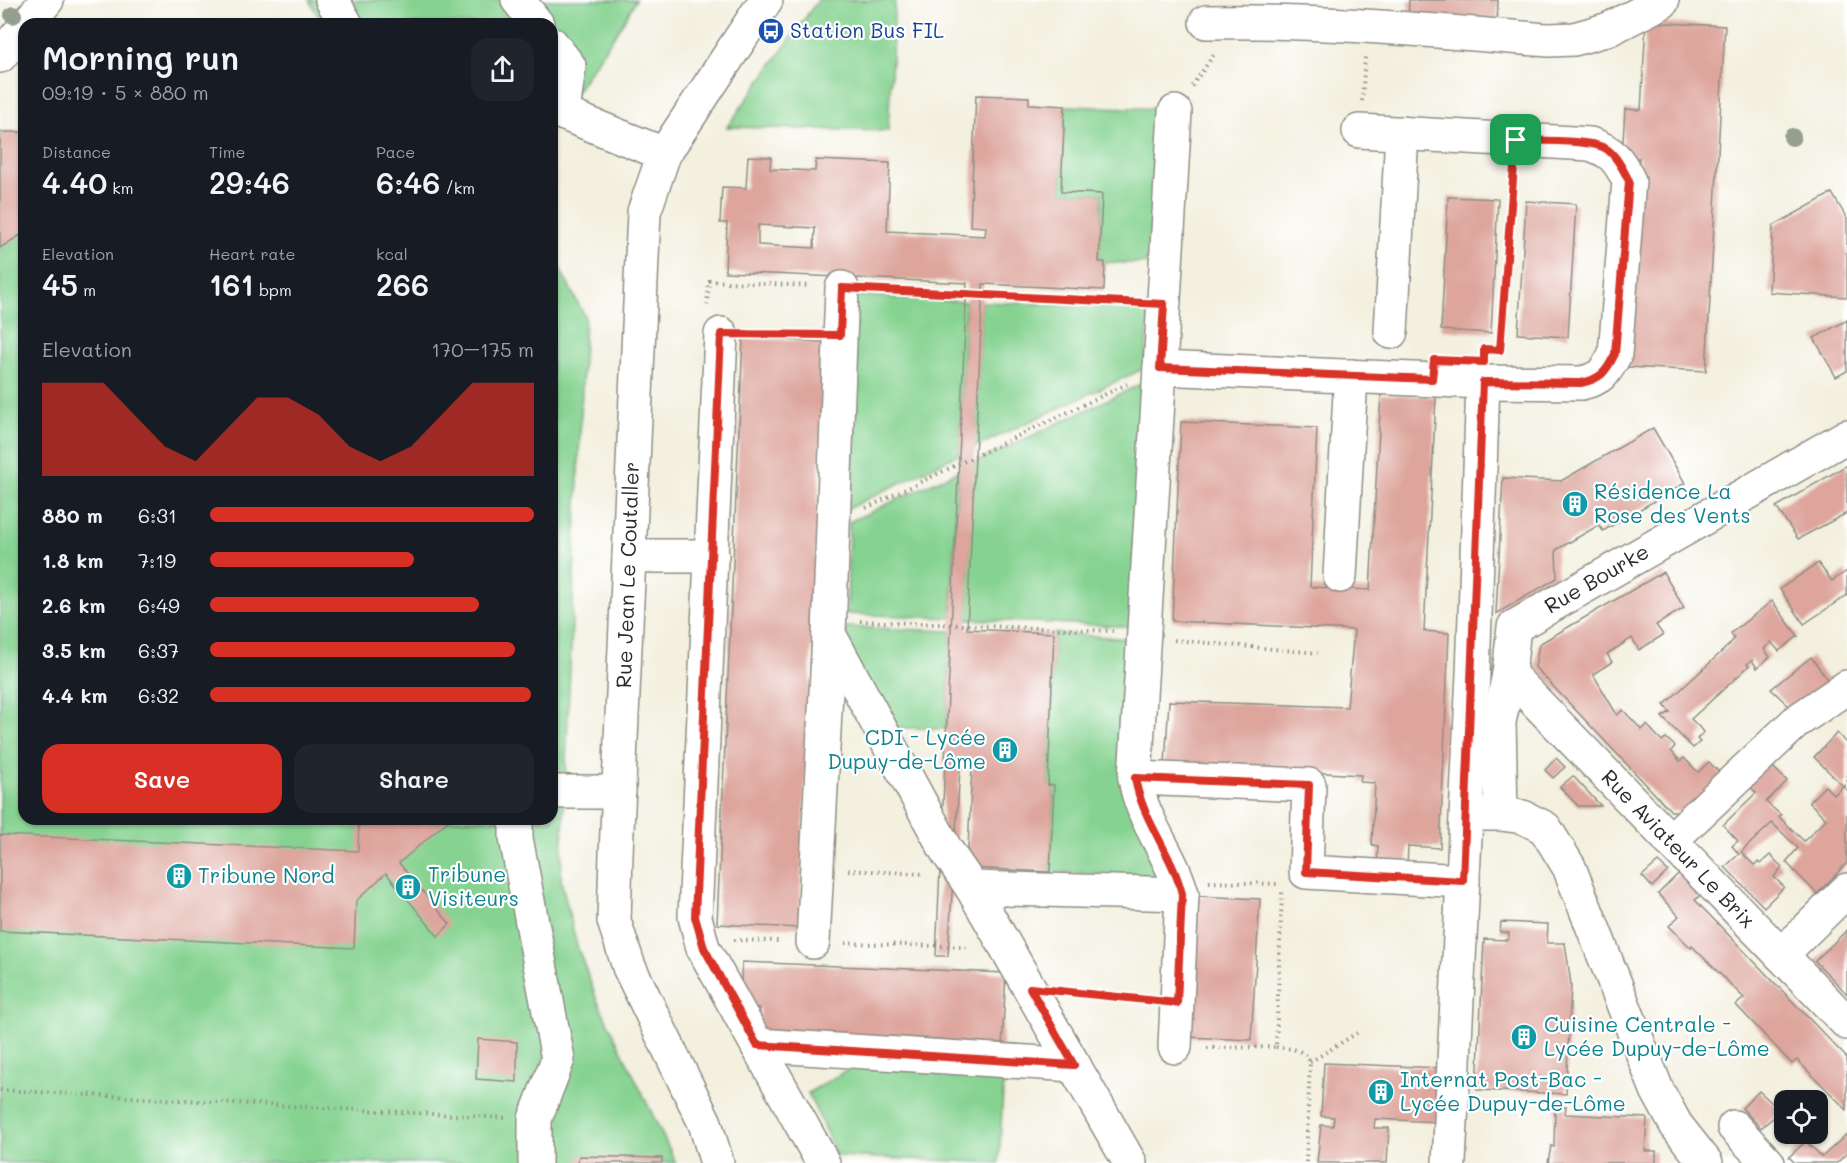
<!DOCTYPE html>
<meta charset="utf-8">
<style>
:root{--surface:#171b24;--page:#20242c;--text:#f1f3f6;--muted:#9ea1a6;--accent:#d93025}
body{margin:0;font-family:Mali,sans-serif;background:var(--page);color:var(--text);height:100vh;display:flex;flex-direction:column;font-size:22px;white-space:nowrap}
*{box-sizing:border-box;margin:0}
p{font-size:20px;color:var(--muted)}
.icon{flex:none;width:33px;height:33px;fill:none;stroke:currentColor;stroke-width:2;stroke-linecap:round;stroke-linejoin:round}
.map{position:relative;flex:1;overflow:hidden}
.details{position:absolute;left:18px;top:18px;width:540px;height:807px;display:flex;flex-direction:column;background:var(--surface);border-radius:18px;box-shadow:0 2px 4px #0004}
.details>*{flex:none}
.fabs{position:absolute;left:1774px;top:1090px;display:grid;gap:12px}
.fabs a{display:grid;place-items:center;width:54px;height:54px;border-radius:12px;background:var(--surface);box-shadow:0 2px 4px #0004;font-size:30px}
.pin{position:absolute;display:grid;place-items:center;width:51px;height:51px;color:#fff;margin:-26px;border-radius:12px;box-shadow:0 3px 9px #0006}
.round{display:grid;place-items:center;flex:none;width:63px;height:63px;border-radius:18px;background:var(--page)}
.head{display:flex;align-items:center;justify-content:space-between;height:102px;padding:0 24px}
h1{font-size:33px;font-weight:600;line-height:45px}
.stats{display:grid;grid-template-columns:repeat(3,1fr);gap:9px;height:102px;padding:6px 24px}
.stats div{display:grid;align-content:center}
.stats b{font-size:30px;font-weight:600}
.stats small{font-size:16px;font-weight:400}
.stats p{font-size:16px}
.chart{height:168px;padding:12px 24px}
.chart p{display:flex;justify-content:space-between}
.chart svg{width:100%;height:108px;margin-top:6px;fill:var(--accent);opacity:.7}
.cta{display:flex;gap:12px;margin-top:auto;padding:12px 24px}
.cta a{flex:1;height:69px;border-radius:18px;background:var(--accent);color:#fff;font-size:24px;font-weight:600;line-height:69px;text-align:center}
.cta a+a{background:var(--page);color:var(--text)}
ul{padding:0 24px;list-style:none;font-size:20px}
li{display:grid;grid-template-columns:96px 72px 1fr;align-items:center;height:45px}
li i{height:15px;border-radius:8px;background:var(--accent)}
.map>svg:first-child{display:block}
.green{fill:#86d391;stroke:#587f5e;stroke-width:1.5}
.building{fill:#dda59c;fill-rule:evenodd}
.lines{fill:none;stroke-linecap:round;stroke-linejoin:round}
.minor-casing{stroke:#8f8e85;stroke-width:36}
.path{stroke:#8f8e85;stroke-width:4;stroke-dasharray:1.5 4.5;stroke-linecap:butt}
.minor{stroke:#fff;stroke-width:33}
.tree{fill:#949f8d}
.route-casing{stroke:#fff;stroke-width:12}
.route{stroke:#d93025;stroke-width:8}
.labels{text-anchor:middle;stroke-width:4.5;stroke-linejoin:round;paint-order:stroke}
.transit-label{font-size:21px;fill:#164399;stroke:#fff;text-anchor:start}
.culture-label{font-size:21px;fill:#0d838f;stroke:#fff;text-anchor:start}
.street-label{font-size:21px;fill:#2b2b2b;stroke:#fff}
</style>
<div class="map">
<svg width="1847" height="1163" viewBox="0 0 1847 1163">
<rect width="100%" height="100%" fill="#fff"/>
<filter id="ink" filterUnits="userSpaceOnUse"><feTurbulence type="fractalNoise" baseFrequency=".0167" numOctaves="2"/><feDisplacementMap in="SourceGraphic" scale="12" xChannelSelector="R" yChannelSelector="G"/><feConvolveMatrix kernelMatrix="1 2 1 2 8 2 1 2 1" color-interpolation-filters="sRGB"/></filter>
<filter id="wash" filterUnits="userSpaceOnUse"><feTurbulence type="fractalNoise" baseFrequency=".008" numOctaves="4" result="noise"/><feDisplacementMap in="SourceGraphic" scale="24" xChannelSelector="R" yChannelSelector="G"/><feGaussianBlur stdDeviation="1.35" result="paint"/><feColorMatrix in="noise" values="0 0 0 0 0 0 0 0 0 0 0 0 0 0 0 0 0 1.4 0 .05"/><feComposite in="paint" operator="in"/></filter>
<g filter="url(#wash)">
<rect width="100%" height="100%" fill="#f3f0df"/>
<g class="green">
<polygon points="309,0 636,0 622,24 552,127 552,24 322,24"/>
<polygon points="818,0 895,0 888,131 727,127"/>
<polygon points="1065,106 1165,109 1160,264 1099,262 1102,194 1061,192"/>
<polygon points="0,132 24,132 24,819 552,819 552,253 585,317 561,880 577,946 597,1000 676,1163 0,1163"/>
<polygon points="847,295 966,302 959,454 839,513"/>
<polygon points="982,302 1149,308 1145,368 975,447"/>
<polygon points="1145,382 1133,627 967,619 974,463"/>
<polygon points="958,471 951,618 847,614 849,522"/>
<polygon points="846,627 951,631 946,729 885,727 844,651"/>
<polygon points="1054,633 1131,639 1163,876 1050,872 1054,786 1048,785"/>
<polygon points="852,1067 1004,1073 999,1163 837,1156 808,1093"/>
</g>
<g id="blocks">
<g class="building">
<polygon points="1409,0 1498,0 1497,25 1408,20"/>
<polygon points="1646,22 1725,26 1706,371 1627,367 1639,158 1622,157 1625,109 1641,110"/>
<path d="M976 95 1029 97V104L1065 106 1061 192 1102 194 1099 262H1105L1104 290 983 284 967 629 1054 633 1048 785H1054L1050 872 967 868 972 769 960 768 948 956H936L967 283 725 272 727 223H720L722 187 746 188 748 156 771 157 770 169 815 171 816 160 890 163 887 231 985 236 986 227 970 226ZM758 225 815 228 814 248 758 245Z"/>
<polygon points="0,132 24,132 24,233 0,248"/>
<polygon points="1832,193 1847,219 1847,297 1769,292 1773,226"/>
<polygon points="1448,197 1498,199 1491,333 1441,330"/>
<polygon points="1526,201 1576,204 1568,337 1518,334"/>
<polygon points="1847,320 1847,371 1836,377 1814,338"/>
<polygon points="743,338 825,342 799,928 717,924"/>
<polygon points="1381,394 1436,397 1424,631 1449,633 1440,848 1408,846 1407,867 1377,866 1378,846 1372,845 1375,783 1360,782 1361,775 1165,764 1169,701 1347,707 1354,630 1172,621 1181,422 1317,428 1310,587 1370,590"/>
<polygon points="1653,428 1685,483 1603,531 1599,525 1556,550 1557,578 1496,614 1503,478 1561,481"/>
<polygon points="1847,465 1847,513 1798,539 1776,507"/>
<polygon points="1818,563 1832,581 1847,571 1847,595 1804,624 1780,589"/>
<polygon points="1663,572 1684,608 1656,625 1663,635 1639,650 1632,638 1607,654 1612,662 1593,674 1617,715 1623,710 1642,730 1647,725 1662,741 1666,738 1675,746 1671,751 1680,761 1684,758 1698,772 1709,762 1726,779 1693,811 1671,811 1535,667 1539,644"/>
<polygon points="1772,601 1798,636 1779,651 1771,642 1764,649 1770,657 1757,668 1752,660 1747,664 1749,666 1691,719 1704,732 1697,739 1700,742 1693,748 1662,717 1670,712 1664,705 1728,646 1734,639 1731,633"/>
<polygon points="1811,657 1833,687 1794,711 1771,689"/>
<polygon points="1837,733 1847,744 1847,781 1843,786 1814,757"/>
<polygon points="1556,758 1565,767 1553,778 1545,770"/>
<polygon points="1768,762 1787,781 1766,802 1781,815 1779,817 1804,841 1826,819 1809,802 1825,786 1834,795 1843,786 1847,790 1847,863 1817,894 1786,862 1798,848 1772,823 1741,852 1754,865 1758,862 1760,864 1770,855 1782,867 1774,877 1784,887 1764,907 1725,867 1739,854 1732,846 1738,841 1723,825 1756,793 1747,783"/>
<polygon points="1573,776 1601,806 1578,806 1560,787"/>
<polygon points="359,819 450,819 399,863 450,924 438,936 386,873 356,901 354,948 0,931 0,835 358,851"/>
<polygon points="1658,862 1668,871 1652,887 1642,876"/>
<polygon points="1685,867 1706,890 1695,900 1847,1058 1847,1110 1797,1060 1792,1064 1736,1005 1744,998 1692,946 1691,948 1669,926 1679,916 1658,894"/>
<polygon points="1196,896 1260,899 1251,1040 1187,1037"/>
<polygon points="1501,922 1548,924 1547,943 1565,943 1571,984 1566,1094 1477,1090 1484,939 1508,940 1509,933 1500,932"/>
<polygon points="1847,930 1847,994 1815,961"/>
<polygon points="742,962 1006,973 1002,1047 759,1037 760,1008 740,1007"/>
<polygon points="478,1039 517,1042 517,1082 476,1079"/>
<polygon points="1324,1063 1442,1068 1439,1122 1375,1119 1374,1128 1389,1128 1387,1163 1317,1163 1321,1125 1333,1126 1334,1117 1321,1116"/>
<polygon points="1759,1091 1781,1111 1761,1128 1742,1108"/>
<polygon points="1555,1107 1566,1107 1565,1114 1647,1118 1645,1151 1656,1151 1656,1163 1548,1163 1551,1146 1554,1147"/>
<polygon points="1847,1134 1847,1153 1837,1163 1795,1163 1789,1157 1806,1141 1822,1157"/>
<polygon points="579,1156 662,1158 662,1163 578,1163"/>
</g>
</g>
</g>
<g filter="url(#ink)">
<use href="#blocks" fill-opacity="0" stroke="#8f8e85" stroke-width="1.5"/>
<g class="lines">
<defs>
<g id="minor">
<polyline points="332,0 346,24"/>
<polyline points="518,0 537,24"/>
<path d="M1206 22C1320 20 1435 31 1549 40L1574 39 1609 29 1662 2"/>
<polyline points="27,24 47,0"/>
<polyline points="552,44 569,66 563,112"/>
<polyline points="0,56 24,28"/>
<polyline points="552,109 664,154"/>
<path d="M1359 131 1590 144C1612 151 1619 160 1629 181L1615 354C1606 372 1601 379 1581 383L1483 382"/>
<polyline points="842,288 829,634 946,850 972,888 1182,894"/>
<polyline points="1391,332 1402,133"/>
<polyline points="721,334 695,917 703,948 823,1163"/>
<polyline points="1160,368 1175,112"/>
<polyline points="629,556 712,556"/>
<polyline points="1340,576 1351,376"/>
<polyline points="1509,674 1847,1023"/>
<polyline points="1135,778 1309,785 1306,872 1463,881"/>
<polyline points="552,792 619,792"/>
<polyline points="1480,814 1501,814 1523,817 1545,828 1569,867 1657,1090 1676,1125 1706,1163"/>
<polyline points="1501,814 1499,722 1509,674 1514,627 1847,436"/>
<polyline points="516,819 516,838 558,1059 535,1119 535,1163"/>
<polyline points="1670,841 1797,721 1847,687"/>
<polyline points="972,888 1130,1163"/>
<polyline points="813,942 829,634"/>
<polyline points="1781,955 1847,890"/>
<polyline points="757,1045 1074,1065"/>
<path d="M1175 1047 1182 894C1171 853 1141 820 1135 778L1160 368 1483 382 1473 674 1449 1163"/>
<polyline points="1734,1127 1768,1163"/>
<polyline points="717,1163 705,1123 629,967 614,921 616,854 644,212 664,154 766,0"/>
</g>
</defs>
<use href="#minor" class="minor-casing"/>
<g class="path">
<polyline points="1192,86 1215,53"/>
<polyline points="1362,101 1365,57"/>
<polyline points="874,290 1133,302"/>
<polyline points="707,305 709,281 810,286"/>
<polyline points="753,334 809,335"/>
<polyline points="1500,350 1514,170"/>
<polyline points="866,508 1127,384"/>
<polyline points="860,621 1113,631"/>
<polyline points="1174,640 1318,653"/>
<polyline points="848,870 924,874"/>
<polyline points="1209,882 1277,884"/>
<polyline points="734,940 781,941"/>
<polyline points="845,943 970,947"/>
<polyline points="1070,992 1146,1000"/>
<path d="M1276 1047C1290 1049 1304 1048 1310 1062L1306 1163"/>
<polyline points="1207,1048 1276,1047 1282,892"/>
<polyline points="1310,1062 1357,1033"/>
<polyline points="0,1090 506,1118"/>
</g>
<use href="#minor" class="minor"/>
</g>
<g class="tree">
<circle cx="13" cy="15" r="9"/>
<circle cx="1792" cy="137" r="9"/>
</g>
</g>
<g class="lines" filter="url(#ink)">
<defs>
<path id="route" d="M1516 140C1536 141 1594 139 1608 150 1618 158 1624 171 1629 181L1615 354C1606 372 1601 379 1581 383L1483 382 1463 881 1306 872 1309 785 1135 778C1142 820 1172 853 1182 894L1177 1003 1030 988 1074 1065 757 1045 704 948 695 917 721 334 840 335 842 288 1164 304 1160 368 1432 379 1434 360 1484 362V349L1500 350Z"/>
</defs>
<use href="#route" class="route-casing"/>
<use href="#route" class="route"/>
</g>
<defs>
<symbol id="bus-disc" viewBox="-11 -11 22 22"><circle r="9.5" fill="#1a4fb4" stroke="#fff"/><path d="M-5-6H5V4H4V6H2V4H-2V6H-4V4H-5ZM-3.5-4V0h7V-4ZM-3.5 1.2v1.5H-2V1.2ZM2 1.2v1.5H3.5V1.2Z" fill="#fff"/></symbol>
<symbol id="building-disc" viewBox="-11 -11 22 22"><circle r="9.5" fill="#0f9aa8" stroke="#fff"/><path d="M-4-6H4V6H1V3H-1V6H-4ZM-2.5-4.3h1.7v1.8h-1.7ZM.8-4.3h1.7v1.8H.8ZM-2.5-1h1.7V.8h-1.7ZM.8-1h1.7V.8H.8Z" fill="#fff"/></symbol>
</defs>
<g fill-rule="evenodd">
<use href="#bus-disc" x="756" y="16" width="30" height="30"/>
<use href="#building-disc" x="1560" y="489" width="30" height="30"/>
<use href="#building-disc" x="990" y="735" width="30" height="30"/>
<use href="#building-disc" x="164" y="861" width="30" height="30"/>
<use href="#building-disc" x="393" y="872" width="30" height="30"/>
<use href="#building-disc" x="1509" y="1022" width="30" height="30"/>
<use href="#building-disc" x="1366" y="1077" width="30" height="30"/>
</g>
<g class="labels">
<g class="transit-label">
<text x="790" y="38">Station Bus FIL</text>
</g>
<g class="culture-label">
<text x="1594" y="499">Résidence La<tspan x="1594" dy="24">Rose des Vents</tspan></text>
<text x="986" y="745" text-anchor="end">CDI - Lycée<tspan x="986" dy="24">Dupuy-de-Lôme</tspan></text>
<text x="428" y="882">Tribune<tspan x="428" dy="24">Visiteurs</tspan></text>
<text x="198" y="883">Tribune Nord</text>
<text x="1544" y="1032">Cuisine Centrale -<tspan x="1544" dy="24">Lycée Dupuy-de-Lôme</tspan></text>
<text x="1400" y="1087">Internat Post-Bac -<tspan x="1400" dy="24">Lycée Dupuy-de-Lôme</tspan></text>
</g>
<g class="street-label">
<text transform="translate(628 575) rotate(-88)" y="7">Rue Jean Le Coutaller</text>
<text transform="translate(1597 579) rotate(-30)" y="7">Rue Bourke</text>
<text transform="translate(1678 849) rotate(46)" y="7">Rue Aviateur Le Brix</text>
</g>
</g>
</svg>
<div class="fabs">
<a><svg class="icon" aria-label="locate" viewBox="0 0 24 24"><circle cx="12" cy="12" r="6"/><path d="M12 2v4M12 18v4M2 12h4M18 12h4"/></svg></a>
</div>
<div class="pin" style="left:1516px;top:140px;background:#1e9e55"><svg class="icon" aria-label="arrive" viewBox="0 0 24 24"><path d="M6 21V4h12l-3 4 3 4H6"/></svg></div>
<section class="details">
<div class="head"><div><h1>Morning run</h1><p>09:19 · 5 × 880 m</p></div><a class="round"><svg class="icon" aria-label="share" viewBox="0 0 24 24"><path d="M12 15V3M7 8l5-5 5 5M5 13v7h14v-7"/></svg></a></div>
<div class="stats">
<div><p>Distance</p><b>4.40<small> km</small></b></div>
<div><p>Time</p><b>29:46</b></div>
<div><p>Pace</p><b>6:46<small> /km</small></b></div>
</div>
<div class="stats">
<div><p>Elevation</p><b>45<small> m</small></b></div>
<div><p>Heart rate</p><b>161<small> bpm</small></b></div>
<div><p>kcal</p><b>266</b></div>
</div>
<div class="chart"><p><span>Elevation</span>170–175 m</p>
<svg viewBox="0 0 160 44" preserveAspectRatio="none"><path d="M0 44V6L10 6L20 6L30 19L40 32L50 38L60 25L70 12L80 12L90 19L100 32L110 38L120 32L130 19L140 6L150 6L160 6V44z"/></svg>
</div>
<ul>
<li><b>880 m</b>6:31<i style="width:100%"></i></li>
<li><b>1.8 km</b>7:19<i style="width:63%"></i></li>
<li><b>2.6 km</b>6:49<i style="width:83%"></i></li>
<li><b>3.5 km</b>6:37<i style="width:94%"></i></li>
<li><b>4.4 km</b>6:32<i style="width:99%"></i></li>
</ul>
<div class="cta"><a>Save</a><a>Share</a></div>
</section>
</div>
